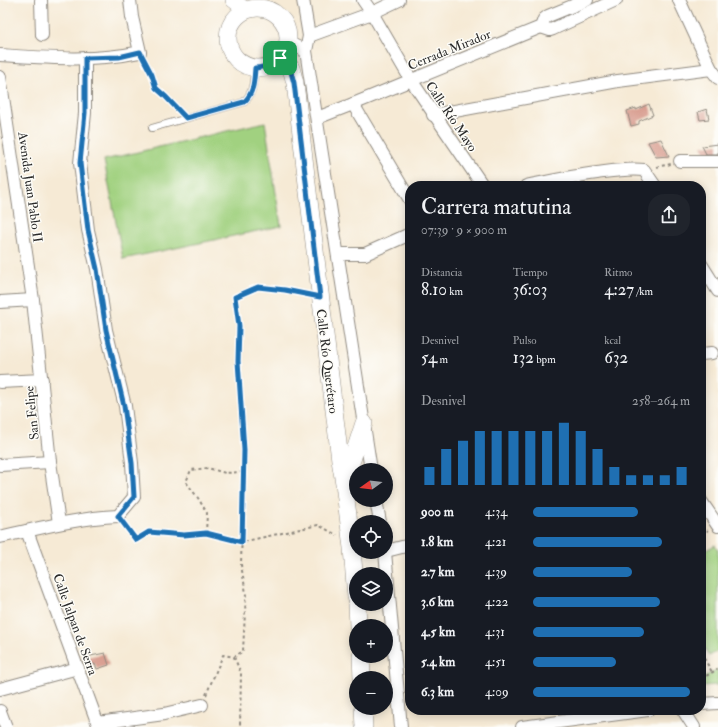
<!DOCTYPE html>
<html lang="es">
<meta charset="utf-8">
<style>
:root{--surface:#171b24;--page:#20242c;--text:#f1f3f6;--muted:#9ea1a6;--accent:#1f6fb2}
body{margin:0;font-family:"IM FELL Double Pica",serif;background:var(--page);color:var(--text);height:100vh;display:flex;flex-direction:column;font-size:15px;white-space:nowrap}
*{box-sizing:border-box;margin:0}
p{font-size:13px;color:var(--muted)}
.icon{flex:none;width:22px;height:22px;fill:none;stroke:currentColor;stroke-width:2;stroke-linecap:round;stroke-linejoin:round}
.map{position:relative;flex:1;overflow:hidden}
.drawer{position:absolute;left:405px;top:181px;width:301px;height:534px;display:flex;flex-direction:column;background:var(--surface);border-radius:16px;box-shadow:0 2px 10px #0003}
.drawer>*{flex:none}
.needle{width:26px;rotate:255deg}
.tools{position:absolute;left:349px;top:463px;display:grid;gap:8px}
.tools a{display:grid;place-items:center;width:44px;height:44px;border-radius:50%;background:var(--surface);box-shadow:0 2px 10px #0003;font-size:20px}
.pin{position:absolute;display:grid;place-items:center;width:34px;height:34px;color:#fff;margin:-17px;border-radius:8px;box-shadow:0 2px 6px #0006}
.round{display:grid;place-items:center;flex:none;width:42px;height:42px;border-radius:16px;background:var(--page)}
.headline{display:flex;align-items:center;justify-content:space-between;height:68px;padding:0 16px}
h1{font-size:22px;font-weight:600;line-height:30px}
.figures{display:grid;grid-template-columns:repeat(3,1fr);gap:6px;height:68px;padding:4px 16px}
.figures div{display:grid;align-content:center}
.figures b{font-size:17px;font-weight:600}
.figures small{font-size:11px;font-weight:400}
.figures p{font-size:11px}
.chart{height:112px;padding:8px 16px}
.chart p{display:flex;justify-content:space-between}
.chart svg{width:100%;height:72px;margin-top:4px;stroke:var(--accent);stroke-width:6}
ul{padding:0 16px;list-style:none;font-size:13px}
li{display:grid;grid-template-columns:64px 48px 1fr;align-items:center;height:30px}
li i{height:10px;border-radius:5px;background:var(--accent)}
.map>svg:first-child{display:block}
.green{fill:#a1d180;stroke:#667e56}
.building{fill:#d69688}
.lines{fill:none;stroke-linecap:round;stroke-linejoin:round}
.service-casing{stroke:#908a80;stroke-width:8}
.minor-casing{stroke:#908a80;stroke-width:14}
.tertiary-casing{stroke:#908a80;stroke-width:16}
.secondary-casing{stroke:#908a80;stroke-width:18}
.path{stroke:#908a80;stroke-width:2;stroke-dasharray:3 3;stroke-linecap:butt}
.service{stroke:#fff;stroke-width:6}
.minor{stroke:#fff;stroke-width:12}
.tertiary{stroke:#fff;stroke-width:15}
.secondary{stroke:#fff;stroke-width:17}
.route-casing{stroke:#fff;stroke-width:8}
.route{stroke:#1f6fb2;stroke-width:5}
.labels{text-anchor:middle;stroke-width:3;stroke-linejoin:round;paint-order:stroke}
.street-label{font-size:13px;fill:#2b2b2b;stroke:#fdfcf7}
</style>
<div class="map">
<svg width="718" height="727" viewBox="0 0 718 727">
<rect width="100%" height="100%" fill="#fdfcf7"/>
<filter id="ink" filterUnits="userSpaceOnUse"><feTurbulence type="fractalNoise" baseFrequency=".025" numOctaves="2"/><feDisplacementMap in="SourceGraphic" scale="8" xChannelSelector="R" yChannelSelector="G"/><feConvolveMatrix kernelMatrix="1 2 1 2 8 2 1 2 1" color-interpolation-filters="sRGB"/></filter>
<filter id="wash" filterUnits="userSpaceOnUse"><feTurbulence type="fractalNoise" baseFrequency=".012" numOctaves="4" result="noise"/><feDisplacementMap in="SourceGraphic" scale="16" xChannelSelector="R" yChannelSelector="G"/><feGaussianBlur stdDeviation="0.9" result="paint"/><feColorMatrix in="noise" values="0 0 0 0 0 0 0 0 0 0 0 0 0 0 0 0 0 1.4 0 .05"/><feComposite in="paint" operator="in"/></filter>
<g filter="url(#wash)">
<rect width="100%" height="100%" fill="#f6ead5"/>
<g class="green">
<polygon points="265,122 281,226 123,259 104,160"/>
<polygon points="715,545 718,550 718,651 709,656 701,642 701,553"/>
<polygon points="718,669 718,685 701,686 701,679"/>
</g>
<g id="blocks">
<g class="building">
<polygon points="649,104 653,115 639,121 639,124 631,126 627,111 636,108 636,110"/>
<polygon points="707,109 709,119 700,120 698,112"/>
<polygon points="661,139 669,156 656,157 648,142"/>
<polygon points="718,144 718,154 706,154 702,146"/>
<polygon points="105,653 109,665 97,669 95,664 88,665 86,657"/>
</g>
</g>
</g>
<g filter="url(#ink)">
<use href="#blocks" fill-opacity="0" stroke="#908a80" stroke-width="1"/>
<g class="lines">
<defs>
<path id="service" d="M152 128 244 102C254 93 253 81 255 68"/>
<g id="minor">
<polyline points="41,0 42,35"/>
<polyline points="303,0 309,36 306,51 371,470"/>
<polyline points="363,0 372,13 411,80 483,186"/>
<polyline points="679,0 711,69 718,78"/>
<polyline points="541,27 550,30 553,29 616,0"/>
<polyline points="309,36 372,13 399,0"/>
<polyline points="287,42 306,51"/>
<path d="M0 55C47 58 94 62 140 52L132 17 130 0"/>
<polyline points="0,77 33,300 50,462 59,523"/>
<polyline points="353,104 410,200"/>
<polyline points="433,115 618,81 711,69"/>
<polyline points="317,118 353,104 541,27 544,19 548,16 587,0"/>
<polyline points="680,161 718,161"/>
<path d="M526 186C550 181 573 176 597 173 612 171 629 168 644 170L655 186"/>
<polyline points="338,254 365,254 410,234"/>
<polyline points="701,264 718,291"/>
<polyline points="0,302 33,300"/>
<polyline points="701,354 712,353"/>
<polyline points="0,382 42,380"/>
<polyline points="0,465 50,462"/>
<polyline points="376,500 380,522"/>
<polyline points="701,501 718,526"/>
<polyline points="27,531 99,727"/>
<path d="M0 537C40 528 77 518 118 516L134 497 132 463 125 406 106 330 97 269 88 230 80 163 85 113V58"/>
<polyline points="386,551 410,545"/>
<polyline points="385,552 401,727"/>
<polyline points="0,689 78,668"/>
<polyline points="701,704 718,703"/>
<polyline points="683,710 694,727"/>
<polyline points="0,711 6,727"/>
<polyline points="98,723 164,714 202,705"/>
<polyline points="522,727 648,710"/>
</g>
<polyline id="tertiary" points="233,0 246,10"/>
<g id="secondary">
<circle cx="258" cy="38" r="30"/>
<polyline points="280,58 291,68 295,83 340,460 344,483 352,548 356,597"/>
<polyline points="345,481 364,423"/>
<polyline points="357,604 358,626"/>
<polyline points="361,656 362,678"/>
<polyline points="363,708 364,727"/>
</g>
</defs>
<use href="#service" class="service-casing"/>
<use href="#minor" class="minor-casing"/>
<use href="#tertiary" class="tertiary-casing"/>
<use href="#secondary" class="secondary-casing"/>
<g class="path">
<polyline points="145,61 152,75 156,88 165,95 180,112"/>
<polyline points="656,167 671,164"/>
<polyline points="124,525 135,540 149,532 184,535 206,533 242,542 318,525 337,535"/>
<polyline points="701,528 708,531"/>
<polyline points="206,533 207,513 198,498 186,482 191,470 208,468 225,473 243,472"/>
<polyline points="701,653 712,672"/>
<polyline points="234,657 241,673 240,727"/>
<polyline points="701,679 718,669"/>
<polyline points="206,695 223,655 234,657 243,651 246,593 241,565 244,450 238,361 239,326 235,297 258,287 285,290 306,294"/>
</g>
<use href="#service" class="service"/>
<use href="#minor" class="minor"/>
<use href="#tertiary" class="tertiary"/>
<use href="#secondary" class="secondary"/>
</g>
</g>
<g class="lines" filter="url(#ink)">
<defs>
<path id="route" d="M140 52 152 75 156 88 165 96 186 118 244 102C254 93 254 81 255 68 266 67 272 65 280 58L290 68 294 83 320 297 285 290 258 287 235 297 239 326 238 361 244 450 242 542 206 533 184 535 149 532 136 540 118 516 134 497 132 463 124 406 106 330 97 269 88 230 80 163 85 113V58L119 57Z"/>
</defs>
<use href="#route" class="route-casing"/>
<use href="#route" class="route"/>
</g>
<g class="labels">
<g class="street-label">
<text transform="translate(449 49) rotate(-22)" y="5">Cerrada Mirador</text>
<text transform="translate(452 116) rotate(56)" y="5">Calle Río Mayo</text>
<text transform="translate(31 187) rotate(82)" y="5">Avenida Juan Pablo II</text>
<text transform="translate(328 361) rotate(83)" y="5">Calle Río Querétaro</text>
<text transform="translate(31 413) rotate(-96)" y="5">San Felipe</text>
<text transform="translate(76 624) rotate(70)" y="5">Calle Jalpan de Serra</text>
</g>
</g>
</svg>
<div class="tools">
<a><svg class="needle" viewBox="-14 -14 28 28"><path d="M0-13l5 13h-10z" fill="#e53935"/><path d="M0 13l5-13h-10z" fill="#9ea1a6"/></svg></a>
<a><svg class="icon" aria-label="locate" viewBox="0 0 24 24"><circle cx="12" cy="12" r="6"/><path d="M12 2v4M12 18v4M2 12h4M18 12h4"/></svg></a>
<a><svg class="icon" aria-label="layers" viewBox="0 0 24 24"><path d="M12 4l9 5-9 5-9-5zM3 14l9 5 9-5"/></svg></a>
<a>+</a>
<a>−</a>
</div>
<div class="pin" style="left:280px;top:58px;background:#1e9e55"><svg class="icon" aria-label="arrive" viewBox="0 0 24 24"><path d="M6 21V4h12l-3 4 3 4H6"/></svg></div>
<section class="drawer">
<div class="headline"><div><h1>Carrera matutina</h1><p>07:39 · 9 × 900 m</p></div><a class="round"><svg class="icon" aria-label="share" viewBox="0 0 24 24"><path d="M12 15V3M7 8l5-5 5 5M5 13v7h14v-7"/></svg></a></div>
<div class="figures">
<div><p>Distancia</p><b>8.10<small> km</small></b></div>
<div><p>Tiempo</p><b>36:03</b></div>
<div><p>Ritmo</p><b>4:27<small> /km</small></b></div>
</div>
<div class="figures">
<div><p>Desnivel</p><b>54<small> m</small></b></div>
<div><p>Pulso</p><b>132<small> bpm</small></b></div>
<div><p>kcal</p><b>632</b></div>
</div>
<div class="chart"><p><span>Desnivel</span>258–264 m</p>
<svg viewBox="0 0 160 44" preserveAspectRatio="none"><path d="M5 44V33M15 44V22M25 44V17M35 44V11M45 44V11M55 44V11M65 44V11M75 44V11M85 44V6M95 44V11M105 44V22M115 44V33M125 44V38M135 44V38M145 44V38M155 44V33"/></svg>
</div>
<ul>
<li><b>900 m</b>4:34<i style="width:67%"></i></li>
<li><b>1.8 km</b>4:21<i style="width:82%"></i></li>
<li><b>2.7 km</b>4:39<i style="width:63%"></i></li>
<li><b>3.6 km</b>4:22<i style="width:81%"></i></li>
<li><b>4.5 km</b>4:31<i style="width:71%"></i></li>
<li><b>5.4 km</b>4:51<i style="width:53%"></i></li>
<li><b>6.3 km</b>4:09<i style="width:100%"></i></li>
</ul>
</section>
</div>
